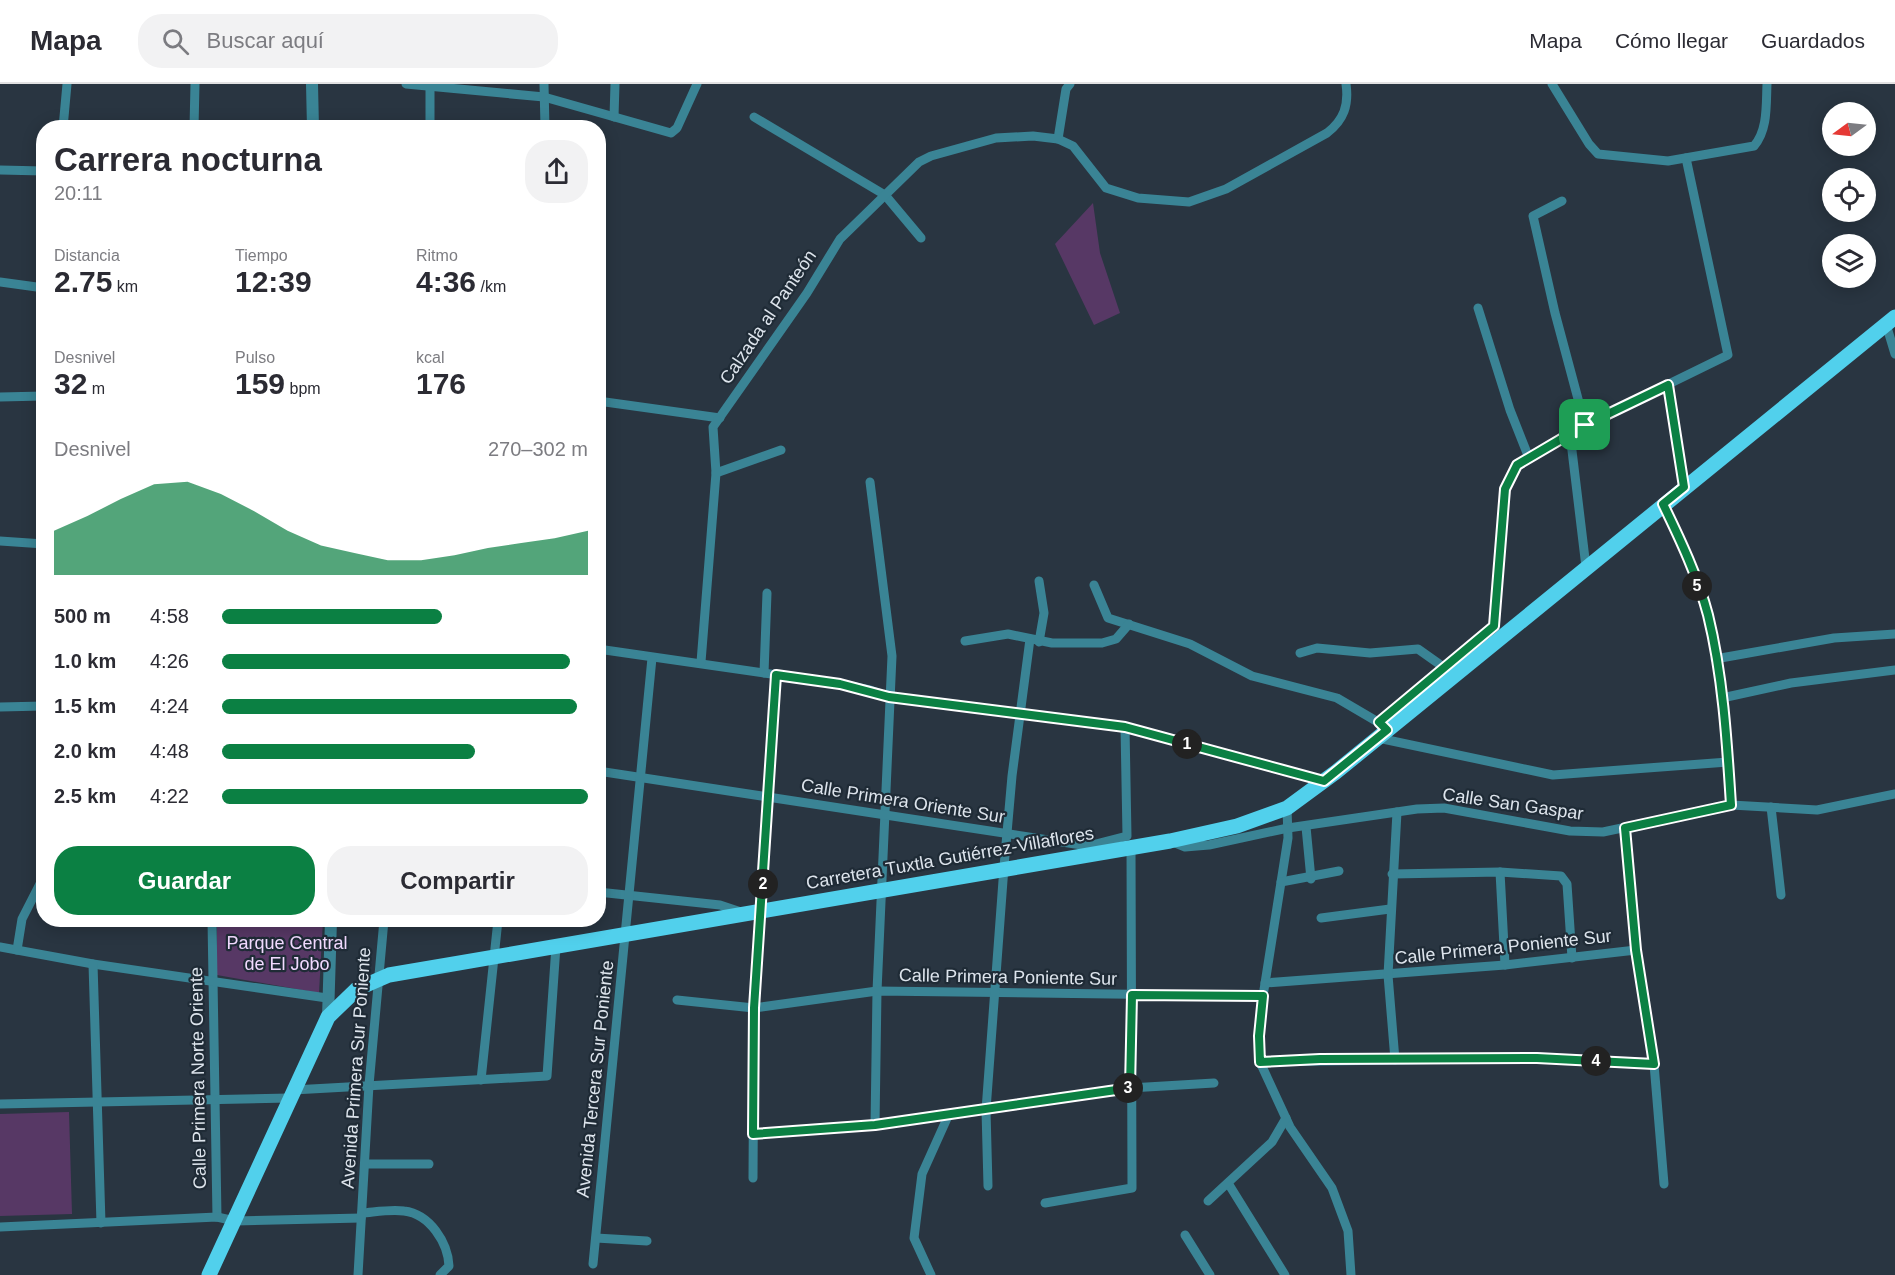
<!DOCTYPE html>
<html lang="es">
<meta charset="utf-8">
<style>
:root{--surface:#fff;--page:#f2f2f3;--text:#2b2b33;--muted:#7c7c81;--line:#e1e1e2;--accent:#0b8043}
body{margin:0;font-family:Arial,sans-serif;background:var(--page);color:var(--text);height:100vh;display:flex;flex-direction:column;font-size:22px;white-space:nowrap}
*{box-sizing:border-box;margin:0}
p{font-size:20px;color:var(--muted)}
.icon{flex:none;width:33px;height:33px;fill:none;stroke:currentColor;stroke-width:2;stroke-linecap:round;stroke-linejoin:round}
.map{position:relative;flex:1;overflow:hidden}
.drawer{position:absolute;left:36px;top:36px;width:570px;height:807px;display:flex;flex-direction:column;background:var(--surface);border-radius:24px;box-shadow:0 3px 15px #0003}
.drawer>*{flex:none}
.needle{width:39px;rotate:255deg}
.controls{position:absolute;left:1822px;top:18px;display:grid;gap:12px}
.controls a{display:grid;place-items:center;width:54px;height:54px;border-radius:50%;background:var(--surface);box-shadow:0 3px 15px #0003;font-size:30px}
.pin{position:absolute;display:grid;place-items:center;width:51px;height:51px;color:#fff;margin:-26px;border-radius:12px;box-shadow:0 3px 9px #0006}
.km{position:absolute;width:30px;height:30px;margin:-15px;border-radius:50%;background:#222;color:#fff;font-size:16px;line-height:30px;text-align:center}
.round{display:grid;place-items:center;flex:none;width:63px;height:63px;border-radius:24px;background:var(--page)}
.head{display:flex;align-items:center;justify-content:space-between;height:102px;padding:0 18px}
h1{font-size:33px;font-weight:800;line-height:45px}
.metrics{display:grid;grid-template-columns:repeat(3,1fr);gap:9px;height:102px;padding:6px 18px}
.metrics div{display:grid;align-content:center}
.metrics b{font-size:30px;font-weight:800}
.metrics small{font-size:16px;font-weight:400}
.metrics p{font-size:16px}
.chart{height:168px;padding:12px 18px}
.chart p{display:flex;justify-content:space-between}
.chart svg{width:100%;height:108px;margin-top:6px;fill:var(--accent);opacity:.7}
.primary-button{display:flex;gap:12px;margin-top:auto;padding:12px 18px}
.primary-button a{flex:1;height:69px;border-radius:24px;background:var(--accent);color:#fff;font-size:24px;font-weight:800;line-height:69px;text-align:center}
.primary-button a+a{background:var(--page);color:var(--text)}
ul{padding:0 18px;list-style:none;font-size:20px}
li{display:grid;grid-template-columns:96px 72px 1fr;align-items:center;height:45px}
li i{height:15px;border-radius:8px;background:var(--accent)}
header{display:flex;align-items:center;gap:36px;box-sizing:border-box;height:84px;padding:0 30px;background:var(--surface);border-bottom:2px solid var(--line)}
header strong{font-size:28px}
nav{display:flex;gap:33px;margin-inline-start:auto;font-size:21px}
.search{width:420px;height:54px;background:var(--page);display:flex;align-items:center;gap:15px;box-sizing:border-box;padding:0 21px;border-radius:24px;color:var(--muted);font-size:22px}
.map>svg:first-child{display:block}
.green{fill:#573865}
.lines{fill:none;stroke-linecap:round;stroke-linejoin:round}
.minor{stroke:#3a8495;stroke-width:9}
.tertiary{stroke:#3a8495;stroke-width:12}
.primary{stroke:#51d0ec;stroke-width:15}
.route-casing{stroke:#fff;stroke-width:12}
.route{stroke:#0b8043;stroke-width:8}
.labels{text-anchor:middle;stroke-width:4.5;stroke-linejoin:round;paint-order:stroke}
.street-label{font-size:18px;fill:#dde4ec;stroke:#1f2b36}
.park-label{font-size:18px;fill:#f2daff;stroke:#1f2b36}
</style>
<header>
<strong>Mapa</strong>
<div class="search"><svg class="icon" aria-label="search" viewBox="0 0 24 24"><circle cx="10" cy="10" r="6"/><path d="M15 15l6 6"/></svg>Buscar aquí</div>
<nav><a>Mapa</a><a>Cómo llegar</a><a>Guardados</a></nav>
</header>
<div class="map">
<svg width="1895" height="1191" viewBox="0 0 1895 1191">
<rect width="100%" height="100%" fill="#293541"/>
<g class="green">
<polygon points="1093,119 1100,169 1120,229 1094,241 1055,160"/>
<polygon points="217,836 323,836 319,909 217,891"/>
<polygon points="69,1028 72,1130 0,1132 0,1030"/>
</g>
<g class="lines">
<g class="minor">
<polyline points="406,0 544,13 671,49 677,44 697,0"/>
<polyline points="544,0 545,44"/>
<path d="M1552 0 1589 60 1598 70 1668 77 1754 62C1768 46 1766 21 1767 0"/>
<polyline points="614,33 615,0"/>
<polyline points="754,33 885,111 921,154"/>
<polyline points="63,44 67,0"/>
<polyline points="194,44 195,0"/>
<polyline points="430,44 430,0"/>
<polyline points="1058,55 1066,5 1070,0"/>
<polyline points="0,86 44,87"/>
<polyline points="1562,117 1533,132 1555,229 1585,341"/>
<polyline points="0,198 44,204"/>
<polyline points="1478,224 1510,326 1529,374"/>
<polyline points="1886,240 1895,270"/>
<polyline points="1668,301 1684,403"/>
<polyline points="0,313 44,312"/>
<polyline points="598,317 720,334"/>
<polyline points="1570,350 1586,483"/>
<polyline points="716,389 781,366"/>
<polyline points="870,398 892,572 877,907 875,1041"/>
<path d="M1663 420C1680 455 1698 493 1708 531 1723 592 1727 658 1731 721"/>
<polyline points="0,457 44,460"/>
<polyline points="1039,497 1044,529 1039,558"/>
<polyline points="1094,501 1108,534 1190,560 1252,592 1337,614 1383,641"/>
<polyline points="965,557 1008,550 1052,559 1102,559 1116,555 1129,540"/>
<polyline points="598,565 840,600 870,606 889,613 1125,643 1324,697"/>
<polyline points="1300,569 1317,564 1370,569 1418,565 1442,582"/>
<polyline points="1715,575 1834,554 1895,550"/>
<path d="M701 578 716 389 713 343 807 209 840 155 919 78 931 72 996 54 1033 52 1058 55 1073 62 1106 104 1138 114 1189 118 1226 105 1327 49C1344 36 1349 21 1346 0"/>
<polyline points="764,589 767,509"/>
<polyline points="1722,614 1791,599 1895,586"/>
<polyline points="0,623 44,622"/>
<polyline points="1379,638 1494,542 1505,405 1517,381 1585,341 1728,271 1686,74"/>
<polyline points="1378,654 1553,691 1728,678"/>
<polyline points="598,687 1088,762 1093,769"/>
<polyline points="1771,723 1781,811"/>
<polyline points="1287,724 1288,754 1263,912 1259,952 1260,978 1290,1043 1332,1104 1348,1147 1351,1191"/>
<polyline points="1306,743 1311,795"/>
<polyline points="1625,744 1636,866 1654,980 1664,1100"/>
<polyline points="1173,758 1185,763 1209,761 1288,744 1417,725 1444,724 1570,747 1603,748 1731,721 1817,726 1895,710"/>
<polyline points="1088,762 1127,752 1125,643"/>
<polyline points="1500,788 1505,881"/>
<polyline points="1392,790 1500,788 1561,792 1567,800 1572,874"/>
<polyline points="1281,798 1339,787"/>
<polyline points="598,808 720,821 741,828"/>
<polyline points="1321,834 1390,825"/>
<polyline points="212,836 217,1133"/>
<polyline points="0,863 93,880 327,914"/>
<polyline points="17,866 22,835 44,792"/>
<polyline points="93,880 101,1139"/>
<polyline points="1265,899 1505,881 1636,866"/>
<polyline points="677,916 754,924 877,907 1263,912"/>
<polyline points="1395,976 1388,891 1397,728"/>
<polyline points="1260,978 1537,974 1654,980"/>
<polyline points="481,996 498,836"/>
<polyline points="293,1006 547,992 556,862"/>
<polyline points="0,1020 289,1014"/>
<polyline points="753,1050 875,1041 1130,1004 1214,999"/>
<polyline points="365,1080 429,1080"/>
<polyline points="753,1094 754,924 776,591"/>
<polyline points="1228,1099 1285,1191"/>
<polyline points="988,1102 986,1026 1004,783 1012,692 1030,555"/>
<polyline points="1208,1117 1272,1058 1286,1034"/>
<polyline points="1045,1119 1132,1104 1131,762"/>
<path d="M362 1129C375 1128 391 1125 404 1127 430 1130 448 1159 449 1182L440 1191"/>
<polyline points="0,1143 217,1133 235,1137 361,1134"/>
<polyline points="1185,1151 1210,1191"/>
<polyline points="596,1154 647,1157"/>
<polyline points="593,1180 652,574"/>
<polyline points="358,1191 369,1001 384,836"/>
<polyline points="931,1191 914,1154 922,1090 949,1030"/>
</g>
<g class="tertiary">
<polyline points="312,0 313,44"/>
<polyline points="328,933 331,836"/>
</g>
<polyline class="primary" points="209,1191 328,933 357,905 389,891 1170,757 1237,742 1287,724 1336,688 1895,233"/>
</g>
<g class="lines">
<defs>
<path id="route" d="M1668 301 1684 403 1663 420C1680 455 1698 493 1708 531 1723 592 1727 658 1731 721L1625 744 1636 866 1654 980 1537 974 1320 975 1260 978 1259 952 1263 912 1132 911 1130 1004 875 1041 753 1050 754 924 776 591 840 600 889 613 1125 643 1324 697 1387 646 1379 638 1494 542 1505 405 1517 381 1585 341Z"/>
</defs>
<use href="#route" class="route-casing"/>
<use href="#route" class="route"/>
</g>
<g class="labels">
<g class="street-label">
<text transform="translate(768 233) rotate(-56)" y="6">Calzada al Panteón</text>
<text transform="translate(903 717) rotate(9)" y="6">Calle Primera Oriente Sur</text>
<text transform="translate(1513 720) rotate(8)" y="6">Calle San Gaspar</text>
<text transform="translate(950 774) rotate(-10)" y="6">Carretera Tuxtla Gutiérrez-Villaflores</text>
<text transform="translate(1503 863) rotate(-6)" y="6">Calle Primera Poniente Sur</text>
<text transform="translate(1008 893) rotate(1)" y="6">Calle Primera Poniente Sur</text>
<text transform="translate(356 984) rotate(-86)" y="6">Avenida Primera Sur Poniente</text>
<text transform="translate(198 994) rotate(-91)" y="6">Calle Primera Norte Oriente</text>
<text transform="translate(595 995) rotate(-84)" y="6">Avenida Tercera Sur Poniente</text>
</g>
<g class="park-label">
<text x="287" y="865">Parque Central<tspan x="287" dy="21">de El Jobo</tspan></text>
</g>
</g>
</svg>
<div class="controls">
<a><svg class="needle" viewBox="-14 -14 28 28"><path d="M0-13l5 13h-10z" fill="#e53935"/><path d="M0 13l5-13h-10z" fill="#7c7c81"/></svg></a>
<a><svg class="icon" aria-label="locate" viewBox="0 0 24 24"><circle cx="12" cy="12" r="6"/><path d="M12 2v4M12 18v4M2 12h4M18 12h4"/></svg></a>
<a><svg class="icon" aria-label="layers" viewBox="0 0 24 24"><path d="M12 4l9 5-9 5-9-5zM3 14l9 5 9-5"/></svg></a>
</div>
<div class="pin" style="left:1585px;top:341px;background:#1e9e55"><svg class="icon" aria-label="arrive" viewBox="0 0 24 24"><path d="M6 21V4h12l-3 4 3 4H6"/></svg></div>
<b class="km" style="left:1187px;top:660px">1</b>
<b class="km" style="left:763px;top:800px">2</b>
<b class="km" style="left:1128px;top:1004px">3</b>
<b class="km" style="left:1596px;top:977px">4</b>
<b class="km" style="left:1697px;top:502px">5</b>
<section class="drawer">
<div class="head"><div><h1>Carrera nocturna</h1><p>20:11</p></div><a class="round"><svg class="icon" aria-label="share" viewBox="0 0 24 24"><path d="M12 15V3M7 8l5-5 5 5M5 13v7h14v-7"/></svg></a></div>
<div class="metrics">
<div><p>Distancia</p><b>2.75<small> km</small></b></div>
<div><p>Tiempo</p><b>12:39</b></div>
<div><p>Ritmo</p><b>4:36<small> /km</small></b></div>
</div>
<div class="metrics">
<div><p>Desnivel</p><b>32<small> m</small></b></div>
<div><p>Pulso</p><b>159<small> bpm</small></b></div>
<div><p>kcal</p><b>176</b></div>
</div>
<div class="chart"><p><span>Desnivel</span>270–302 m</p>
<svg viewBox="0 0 160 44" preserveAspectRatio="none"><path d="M0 44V26L10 20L20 13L30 7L40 6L50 11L60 18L70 26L80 32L90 35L100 38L110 38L120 36L130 33L140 31L150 29L160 26V44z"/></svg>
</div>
<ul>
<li><b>500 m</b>4:58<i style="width:60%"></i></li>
<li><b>1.0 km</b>4:26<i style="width:95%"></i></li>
<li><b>1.5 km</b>4:24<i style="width:97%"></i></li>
<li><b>2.0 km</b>4:48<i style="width:69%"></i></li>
<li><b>2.5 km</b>4:22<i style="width:100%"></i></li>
</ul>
<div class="primary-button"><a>Guardar</a><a>Compartir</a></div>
</section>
</div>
